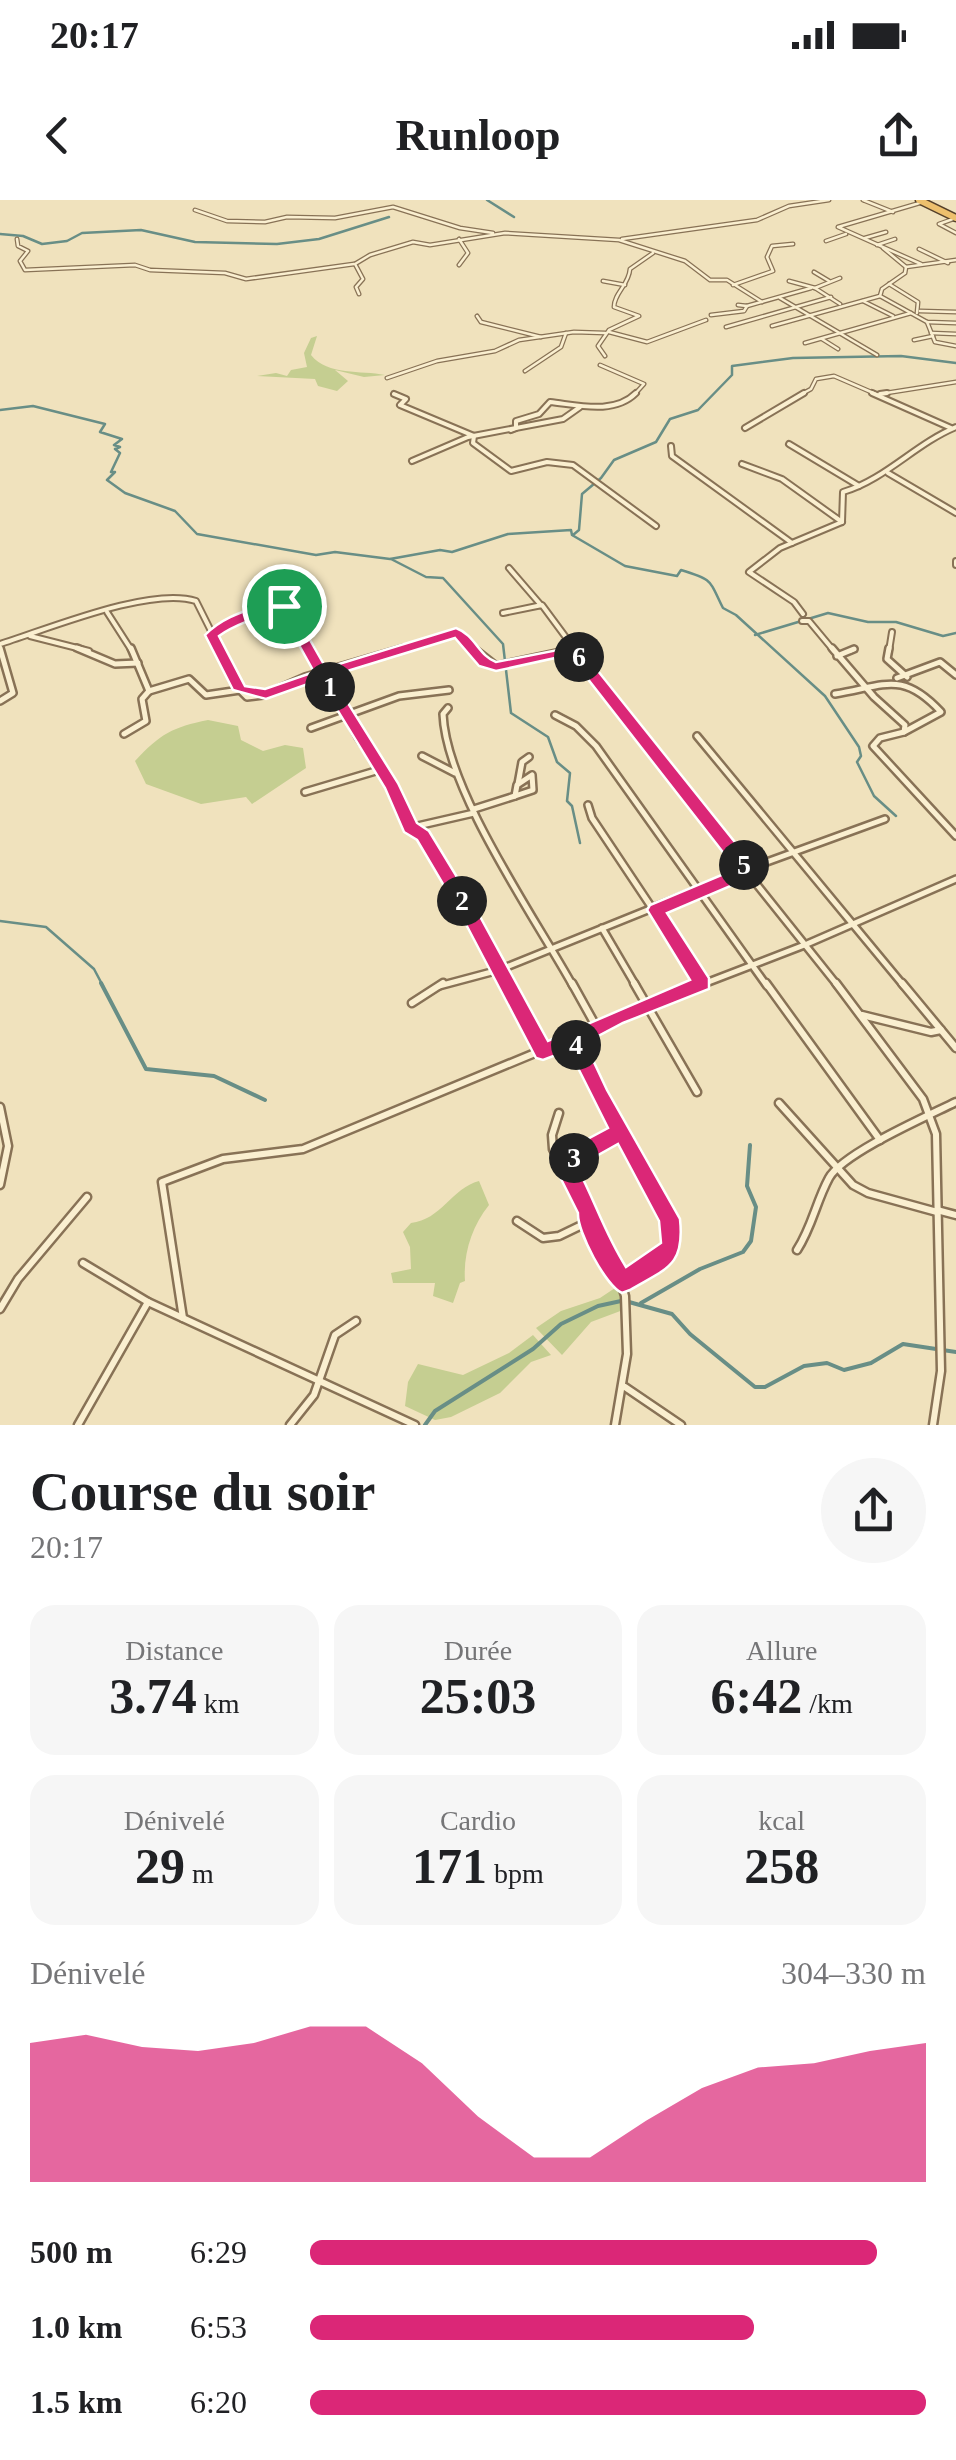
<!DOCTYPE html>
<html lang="fr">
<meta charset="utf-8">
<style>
:root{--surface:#fff;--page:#f6f6f6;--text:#202124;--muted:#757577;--accent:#db2777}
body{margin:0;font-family:Georgia,serif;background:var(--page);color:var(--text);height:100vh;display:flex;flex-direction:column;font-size:38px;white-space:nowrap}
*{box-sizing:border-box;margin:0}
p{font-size:32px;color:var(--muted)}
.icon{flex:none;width:55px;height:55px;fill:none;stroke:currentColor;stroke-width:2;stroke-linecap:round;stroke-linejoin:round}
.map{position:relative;height:1225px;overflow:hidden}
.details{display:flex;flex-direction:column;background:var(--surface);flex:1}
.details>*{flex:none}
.pin{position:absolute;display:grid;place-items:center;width:85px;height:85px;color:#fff;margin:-42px;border:5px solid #fff;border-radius:50%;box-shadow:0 2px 10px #0007}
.km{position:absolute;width:50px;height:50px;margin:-25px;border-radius:50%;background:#222;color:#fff;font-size:28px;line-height:50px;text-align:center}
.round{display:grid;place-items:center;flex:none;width:105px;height:105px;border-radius:52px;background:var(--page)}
.overview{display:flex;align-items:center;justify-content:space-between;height:170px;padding:0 30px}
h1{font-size:55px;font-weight:600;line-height:75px}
.metrics{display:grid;grid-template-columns:repeat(3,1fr);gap:15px;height:170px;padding:10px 30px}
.metrics div{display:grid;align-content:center;border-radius:25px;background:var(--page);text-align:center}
.metrics b{font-size:50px;font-weight:600}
.metrics small{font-size:28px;font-weight:400}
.metrics p{font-size:28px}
.chart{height:280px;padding:20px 30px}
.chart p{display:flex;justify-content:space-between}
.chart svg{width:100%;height:180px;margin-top:10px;fill:var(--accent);opacity:.7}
ul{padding:0 30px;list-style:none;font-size:32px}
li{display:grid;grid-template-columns:160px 120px 1fr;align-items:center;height:75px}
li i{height:25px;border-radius:12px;background:var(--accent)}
.status{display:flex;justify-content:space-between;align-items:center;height:70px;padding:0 50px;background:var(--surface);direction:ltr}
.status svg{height:28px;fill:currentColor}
header{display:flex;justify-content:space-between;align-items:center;height:130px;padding:0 30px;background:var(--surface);font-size:45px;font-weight:600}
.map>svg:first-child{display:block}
.green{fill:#c5ce91}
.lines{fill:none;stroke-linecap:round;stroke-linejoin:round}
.stream-far1{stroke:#688e86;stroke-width:2.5}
.stream{stroke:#688e86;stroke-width:4}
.minor-far3-casing{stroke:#887256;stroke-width:5}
.minor-far2-casing{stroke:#887256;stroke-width:8}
.minor-far1-casing{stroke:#887256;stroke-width:10}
.minor-casing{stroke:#887256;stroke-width:11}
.trunk-casing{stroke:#55402a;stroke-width:9}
.minor-far3{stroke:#faefd0;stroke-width:2.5}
.minor-far2{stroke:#faefd0;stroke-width:4}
.minor-far1{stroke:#faefd0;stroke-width:5}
.minor{stroke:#faefd0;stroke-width:6}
.trunk{stroke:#edc06d;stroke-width:6}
.route{fill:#db2777;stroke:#fff;stroke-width:2.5;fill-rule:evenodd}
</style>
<div class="status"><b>20:17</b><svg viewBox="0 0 49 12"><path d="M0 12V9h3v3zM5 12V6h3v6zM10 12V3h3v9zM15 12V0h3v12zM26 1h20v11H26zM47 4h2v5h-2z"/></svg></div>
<header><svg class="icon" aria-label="back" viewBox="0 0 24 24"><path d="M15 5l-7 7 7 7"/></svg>Runloop<svg class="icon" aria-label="share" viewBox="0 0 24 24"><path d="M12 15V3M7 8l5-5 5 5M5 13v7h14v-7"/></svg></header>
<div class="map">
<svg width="956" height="1225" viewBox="0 0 956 1225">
<rect width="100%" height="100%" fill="#f0e2bd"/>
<g class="green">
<path d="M317 136 311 155C328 176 361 170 385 175L364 177 335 170 348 181 337 191 318 186 315 179 257 176 276 173 287 176 291 170 307 167 304 153 311 138Z"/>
<path d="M208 520 238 526 241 540 263 551 285 545 303 548 306 568 252 604 246 597 201 604 146 584 135 561C160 534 173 527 208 520Z"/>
<path d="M479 981 489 1005C472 1026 463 1054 465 1081L460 1083 453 1103 433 1096 435 1083H393L391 1073 411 1069 410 1047 403 1032 411 1023C441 1020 452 988 479 981Z"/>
<polygon points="618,1086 623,1110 591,1122 562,1155 536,1128 561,1111 600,1098"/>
<polygon points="533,1135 551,1155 531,1162 500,1193 451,1217 435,1220 405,1206 408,1182 418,1164 463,1175 509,1153"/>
</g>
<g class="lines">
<g class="stream-far1">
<polyline points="487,0 514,17"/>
<polyline points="0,34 23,36 42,44 67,41 82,33 141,30 195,42 277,44 319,39 389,17"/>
<path d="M0 210 33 206 105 224 100 232 122 239 114 245 120 247 115 249 120 253 111 272H115L107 280 125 293 175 311 197 334 316 355 335 352 390 359 440 350 452 352 508 334 571 330 572 335 625 366 677 376 681 370C714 380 709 380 723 408L736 415 825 496 859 547 861 556 857 562 874 596 896 616"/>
<polyline points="573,335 579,330 582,294 601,278 614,260 656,242 670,219 698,210 732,175 732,166 793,158 901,156 956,163"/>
<polyline points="391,359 426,377 443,378 503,444 511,513 548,537 557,562 570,573 567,601 572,606 580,643"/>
<polyline points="755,435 828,413 868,422 896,422 943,436 956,433"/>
<polyline points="0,721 46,727 94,769 103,786"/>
</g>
<g class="stream">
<polyline points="101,783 146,869 214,876 265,900"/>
<polyline points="629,1102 672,1114 690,1134 755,1187 765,1187 804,1166 827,1163 844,1170 871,1163 903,1144 956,1152"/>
<polyline points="641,1103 700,1069 743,1052 751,1041 756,1007 747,986 750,945"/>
<polyline points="425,1225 435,1211 533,1149 561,1124 598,1106 621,1101"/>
</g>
<defs>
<g id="minor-far3">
<polyline points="863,0 893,12"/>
<polyline points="195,10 227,21 265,22 287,17 335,18 393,7 460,28 493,33"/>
<polyline points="956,18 939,24 956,33"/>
<polyline points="865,38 886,32"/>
<polyline points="17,39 18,46 28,51 20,61 25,70 135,65 150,70 225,73 246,79 354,64"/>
<polyline points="459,39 468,53 459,65"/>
<polyline points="622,39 757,20 789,6 829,0"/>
<polyline points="826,41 846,34"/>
<polyline points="877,45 895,39"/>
<polyline points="883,48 906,67"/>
<polyline points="919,49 948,63"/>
<polyline points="956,60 906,67 905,73 882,89 880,96 927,122 956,123"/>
<polyline points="921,64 838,27 923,2"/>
<polyline points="814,72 829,81"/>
<polyline points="603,81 625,85"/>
<polyline points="789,81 815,88 840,104"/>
<polyline points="889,84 918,102 917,113"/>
<polyline points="733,85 773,71 767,57 772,46 793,44"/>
<polyline points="815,88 840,78"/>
<polyline points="359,94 356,87 363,79 355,64 370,55 413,42 430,45 505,33 619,40 685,61 710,80 727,80 762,102"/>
<polyline points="780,98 877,155"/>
<polyline points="863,101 893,116"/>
<polyline points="738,105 747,106 811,88"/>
<polyline points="920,111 956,112"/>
<polyline points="711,115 744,111 747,106"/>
<polyline points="477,116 481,122 541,137"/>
<polyline points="927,122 935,142 956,146"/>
<polyline points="772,126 880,96"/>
<polyline points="726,127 831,97"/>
<polyline points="609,132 647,142 706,120"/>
<polyline points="931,133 956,134"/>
<polyline points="822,139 838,149"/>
<polyline points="914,140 933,136"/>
<polyline points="805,143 911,113"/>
<path d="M605 156 598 146 609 130 639 116 614 107C614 93 629 85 630 69L653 53"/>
<polyline points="600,165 644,184 634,195"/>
<polyline points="525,171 561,147 566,133"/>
<polyline points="387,178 437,161 495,151 519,140 574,132 605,133"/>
<polyline points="880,194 956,182"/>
<polyline points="800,195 811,189 816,179 834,176 878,195"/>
</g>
<g id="minor-far2">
<polyline points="872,193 951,228"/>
<polyline points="394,194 406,199 400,205 474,236 473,243 511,271 547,262 573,265 656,326"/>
<polyline points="880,194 887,193"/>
<polyline points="745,228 804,193"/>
<path d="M511 230 516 228V221L539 214 550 202C578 205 614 215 636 193"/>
<polyline points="789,244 859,286"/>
<polyline points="671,246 672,256 792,343"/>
<polyline points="412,261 468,237 563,219 580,207"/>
<polyline points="742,264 782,279 842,322"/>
<polyline points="888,273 956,313"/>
<polyline points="956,361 956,365"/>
<polyline points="509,368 540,404"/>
<path d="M268 372C273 391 300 429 311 451"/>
<polyline points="107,412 132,451"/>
<polyline points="503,413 542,405 576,451"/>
<path d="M803 414 794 402 749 372 780 348 842 322 843 292C886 279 915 244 956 227"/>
<polyline points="802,421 809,421 834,451"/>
<polyline points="212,435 255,411 284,406"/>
<polyline points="30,436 89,451"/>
<path d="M0 444C48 429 151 386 196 401L221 451"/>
<polyline points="396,451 456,433 475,451"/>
<polyline points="850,451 854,449"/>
<polyline points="889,451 892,432"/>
</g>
<g id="minor-far1">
<polyline points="77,448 115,464 138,463"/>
<polyline points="219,448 240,490 266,494 305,477 404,448"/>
<polyline points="310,448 358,537 392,587 410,627 423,636 508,786"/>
<polyline points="473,448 496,466 571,450"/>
<polyline points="574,448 659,562 838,786"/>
<polyline points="832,448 874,497 905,525 904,532 880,538 873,546 956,636"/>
<polyline points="889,448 887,459 907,477"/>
<polyline points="837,456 854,449"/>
<polyline points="897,478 940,462 956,475"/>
<polyline points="149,491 189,479 206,495 240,490 247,497 263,495"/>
<path d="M835 494C885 486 902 470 941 512L904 532"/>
<polyline points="0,501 13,493 0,448"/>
<path d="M448 508 443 514C446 590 534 716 573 786"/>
<polyline points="555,515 576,526 596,546 767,786"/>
<polyline points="311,528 399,496 449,490"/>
<polyline points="124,534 146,521 142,499 149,491 131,448"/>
<polyline points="697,536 904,786"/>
<polyline points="422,556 455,573"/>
<polygon points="532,575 533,590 515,596 517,585"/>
<polyline points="518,584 522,562 529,557"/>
<polyline points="305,592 379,570"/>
<polyline points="588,605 592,618 702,783"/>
<polyline points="474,609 515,596"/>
<polyline points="413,627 474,613"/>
<polyline points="602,728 636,786"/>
<polyline points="439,786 499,770 764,663 885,619"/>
<polyline points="698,786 807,744 956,679"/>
</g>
<g id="minor">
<polyline points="507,783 543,851"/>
<polyline points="572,783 597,828"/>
<polyline points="634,783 697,892"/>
<polyline points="766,783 880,940"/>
<polyline points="836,783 923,899 936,934 941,1171 933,1225"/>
<polyline points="902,783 956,848"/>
<polyline points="412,803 443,783"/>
<polyline points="862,815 931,832 941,830"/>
<polyline points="574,841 599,896 669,1019 672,1043 668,1054 622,1082"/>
<polyline points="779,903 853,985 868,993 937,1012"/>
<polyline points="0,907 8,946 0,985"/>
<polyline points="559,913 552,935 553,949 588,1012 596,1040 618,1073 625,1096 627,1154 615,1225"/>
<polyline points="563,963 622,931"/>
<polyline points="937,1010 956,1015"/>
<polyline points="517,1021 543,1038 559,1036 588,1022"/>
<path d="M797 1050C812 1027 816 1002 829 978 843 953 928 916 956 902"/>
<polyline points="83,1063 148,1102 415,1225"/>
<polyline points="0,1109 18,1079 87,997"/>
<polyline points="183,1118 162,982 223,959 303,949 704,783"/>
<polyline points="625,1187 681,1225"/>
<polyline points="78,1225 148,1102"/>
<polyline points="290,1225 314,1195 335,1135 356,1121"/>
</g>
<polyline id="trunk" points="919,0 956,18"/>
</defs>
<use href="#minor-far3" class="minor-far3-casing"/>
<use href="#minor-far2" class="minor-far2-casing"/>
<use href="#minor-far1" class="minor-far1-casing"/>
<use href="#minor" class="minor-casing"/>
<use href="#trunk" class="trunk-casing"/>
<use href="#minor-far3" class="minor-far3"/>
<use href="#minor-far2" class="minor-far2"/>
<use href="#minor-far1" class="minor-far1"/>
<use href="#minor" class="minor"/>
<use href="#trunk" class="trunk"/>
</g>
<path class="route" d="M268 403H289L326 468 456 428C475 435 479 456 496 462L578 446 754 666V676L667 713 709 778V789L623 823 585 843 607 890 680 1019C685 1066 667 1068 630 1090L622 1093C606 1086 577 1032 578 1013L553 963 556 956 608 928 569 850 543 860 536 858 459 711 417 640 404 632 385 588 319 480 266 499 233 490 205 435C222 417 245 411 268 403ZM270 411H280L314 472 265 489 245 486 219 436C235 424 252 421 270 411ZM455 438 479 466 496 471 569 455 736 669 650 705 647 710 690 780 548 841 471 700 429 631 417 623 398 583 331 476ZM618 944 659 1021 661 1043 626 1067C605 1034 595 1001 577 967Z"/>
</svg>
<div class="pin" style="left:284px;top:406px;background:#1e9e55"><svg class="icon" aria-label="arrive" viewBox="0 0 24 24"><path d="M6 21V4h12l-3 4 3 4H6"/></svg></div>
<b class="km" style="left:330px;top:487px">1</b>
<b class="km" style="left:462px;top:701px">2</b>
<b class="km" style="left:574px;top:958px">3</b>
<b class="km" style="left:576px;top:845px">4</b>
<b class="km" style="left:744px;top:665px">5</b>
<b class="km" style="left:579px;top:457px">6</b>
</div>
<section class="details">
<div class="overview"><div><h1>Course du soir</h1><p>20:17</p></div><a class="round"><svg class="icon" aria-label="share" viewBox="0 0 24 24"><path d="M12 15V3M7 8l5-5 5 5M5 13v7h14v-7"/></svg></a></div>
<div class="metrics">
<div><p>Distance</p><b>3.74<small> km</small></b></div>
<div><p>Durée</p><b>25:03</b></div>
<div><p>Allure</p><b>6:42<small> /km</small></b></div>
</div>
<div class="metrics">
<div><p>Dénivelé</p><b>29<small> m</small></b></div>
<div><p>Cardio</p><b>171<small> bpm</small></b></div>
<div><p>kcal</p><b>258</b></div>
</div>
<div class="chart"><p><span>Dénivelé</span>304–330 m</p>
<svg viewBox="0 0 160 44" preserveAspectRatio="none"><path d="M0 44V10L10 8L20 11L30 12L40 10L50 6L60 6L70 15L80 28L90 38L100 38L110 29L120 21L130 16L140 15L150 12L160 10V44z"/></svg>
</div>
<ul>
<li><b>500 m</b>6:29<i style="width:92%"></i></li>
<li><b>1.0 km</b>6:53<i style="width:72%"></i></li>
<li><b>1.5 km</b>6:20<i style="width:100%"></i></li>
</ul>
</section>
